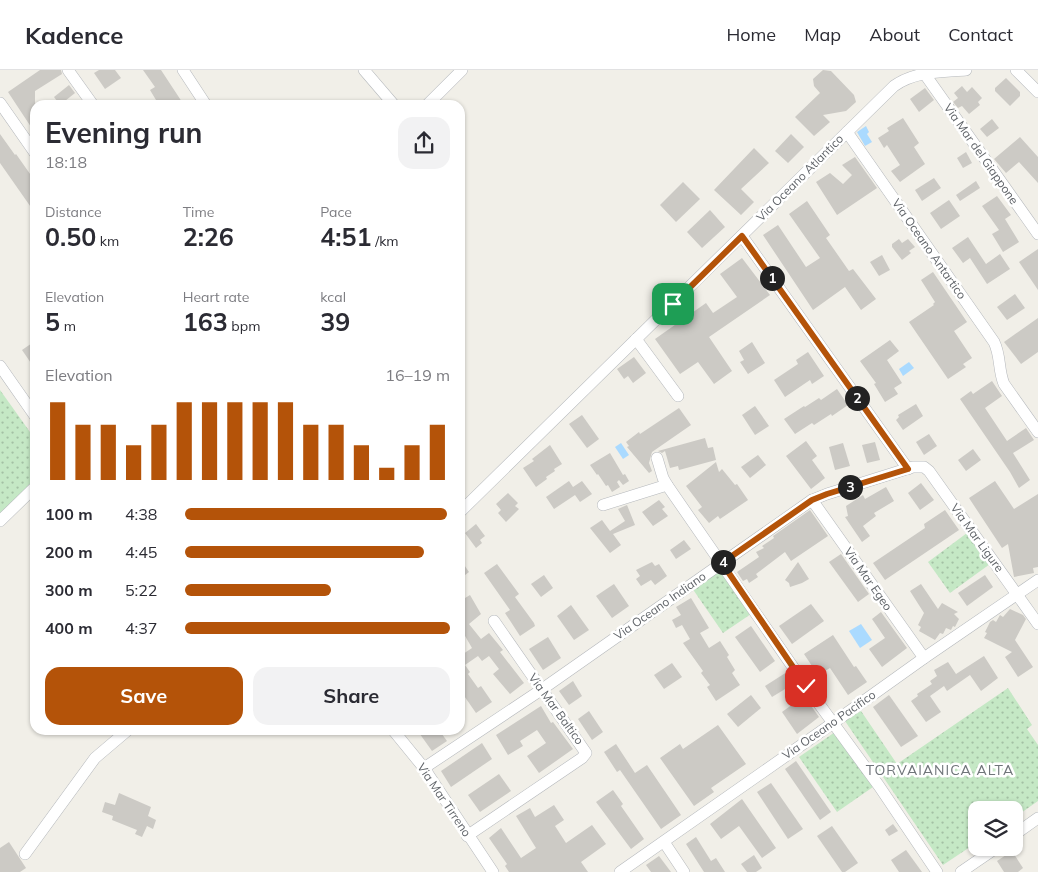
<!DOCTYPE html>
<meta charset="utf-8">
<style>
:root{--surface:#fff;--page:#f2f2f3;--text:#2b2b33;--muted:#7c7c81;--line:#e1e1e2;--accent:#b45309}
body{margin:0;font-family:Mulish,sans-serif;background:var(--page);color:var(--text);height:100vh;display:flex;flex-direction:column;font-size:19px;white-space:nowrap}
*{box-sizing:border-box;margin:0}
p{font-size:16px;color:var(--muted)}
.icon{flex:none;width:28px;height:28px;fill:none;stroke:currentColor;stroke-width:2;stroke-linecap:round;stroke-linejoin:round}
.map{position:relative;flex:1;overflow:hidden}
.drawer{position:absolute;left:30px;top:30px;width:435px;height:635px;display:flex;flex-direction:column;background:var(--surface);border-radius:15px;box-shadow:0 1px 4px #0004}
.drawer>*{flex:none}
.buttons{position:absolute;left:968px;top:731px;display:grid;gap:10px}
.buttons a{display:grid;place-items:center;width:55px;height:55px;border-radius:10px;background:var(--surface);box-shadow:0 1px 4px #0004;font-size:25px}
.pin{position:absolute;display:grid;place-items:center;width:42px;height:42px;color:#fff;margin:-21px;border-radius:10px;box-shadow:0 2px 8px #0006}
.km{position:absolute;width:25px;height:25px;margin:-12px;border-radius:50%;background:#222;color:#fff;font-size:14px;line-height:25px;text-align:center}
.round{display:grid;place-items:center;flex:none;width:52px;height:52px;border-radius:15px;background:var(--page)}
.summary{display:flex;align-items:center;justify-content:space-between;height:85px;padding:0 15px}
h1{font-size:28px;font-weight:700;line-height:38px}
.stats{display:grid;grid-template-columns:repeat(3,1fr);gap:8px;height:85px;padding:5px 15px}
.stats div{display:grid;align-content:center}
.stats b{font-size:25px;font-weight:700}
.stats small{font-size:14px;font-weight:400}
.stats p{font-size:14px}
.chart{height:140px;padding:10px 15px}
.chart p{display:flex;justify-content:space-between}
.chart svg{width:100%;height:90px;margin-top:5px;stroke:var(--accent);stroke-width:6}
.button{display:flex;gap:10px;margin-top:auto;padding:10px 15px}
.button a{flex:1;height:58px;border-radius:15px;background:var(--accent);color:#fff;font-size:20px;font-weight:700;line-height:58px;text-align:center}
.button a+a{background:var(--page);color:var(--text)}
ul{padding:0 15px;list-style:none;font-size:16px}
li{display:grid;grid-template-columns:80px 60px 1fr;align-items:center;height:38px}
li i{height:12px;border-radius:6px;background:var(--accent)}
header{display:flex;align-items:center;gap:30px;box-sizing:border-box;height:70px;padding:0 25px;background:var(--surface);border-bottom:1px solid var(--line)}
header strong{font-size:24px}
nav{display:flex;gap:28px;margin-inline-start:auto;font-size:18px}
.map>svg:first-child{display:block}
.grass{fill:url(#grass-dots)}
.water{fill:#aadaff}
.building{fill:#cccac5}
.lines{fill:none;stroke-linecap:round;stroke-linejoin:round}
.minor-casing{stroke:#b5b8bc;stroke-width:12}
.minor{stroke:#fff;stroke-width:11}
.route-casing{stroke:#fff;stroke-width:10}
.route{stroke:#b45309;stroke-width:6}
.labels{text-anchor:middle;stroke-width:5;stroke-linejoin:round;paint-order:stroke}
.street-label{font-size:12px;fill:#5f6368;stroke:#fff}
.neighbourhood-label{font-size:14px;letter-spacing:1px;fill:#70757a;stroke:#fff}
</style>
<header>
<strong>Kadence</strong>
<nav><a>Home</a><a>Map</a><a>About</a><a>Contact</a></nav>
</header>
<div class="map">
<svg width="1038" height="802" viewBox="0 0 1038 802">
<defs>
<pattern id="grass-dots" width="8" height="8" patternUnits="userSpaceOnUse" patternTransform="scale(1.25)"><rect width="8" height="8" fill="#c5e8c5"/><path d="M2 2h.1M6 6h.1" fill="none" stroke="#a3c0a4" stroke-width="1.8" stroke-linecap="round"/></pattern>
</defs>
<rect width="100%" height="100%" fill="#f1efe8"/>
<g class="grass">
<polygon points="0,320 35,369 35,413 0,444"/>
<polygon points="967,463 990,494 950,523 928,492"/>
<polygon points="720,499 751,544 723,563 692,518"/>
<polygon points="1008,618 1032,655 1027,659 1038,675 1038,731 1014,748 1014,740 976,740 976,773 943,795 845,651 861,641 897,694"/>
<polygon points="835,662 873,717 837,742 799,687"/>
</g>
<g class="water">
<polygon points="866,56 869,62 867,64 872,72 865,76 857,62"/>
<polygon points="909,292 914,298 903,306 899,299"/>
<polygon points="621,373 629,385 623,389 615,377"/>
<polygon points="861,554 872,570 860,578 849,561"/>
</g>
<g class="building">
<polygon points="40,0 61,0 62,4 35,21 35,63 8,22"/>
<polygon points="99,0 115,0 121,8 105,19 94,3"/>
<polygon points="143,0 161,0 184,35 159,35 150,20 155,17"/>
<polygon points="823,0 831,1 854,25 856,32 846,41 823,45 830,52 814,66 795,47 820,23 814,16 813,9"/>
<polygon points="1006,8 1020,22 1020,26 1010,36 995,21 995,18"/>
<polygon points="69,15 75,23 60,35 54,27"/>
<polygon points="962,16 967,22 972,17 982,28 978,32 980,35 969,44 962,36 958,38 953,32 958,28 954,23"/>
<polygon points="925,18 934,30 919,42 910,29"/>
<polygon points="903,48 919,73 914,77 925,94 900,112 891,101 900,95 887,75 884,78 878,68 889,61 887,58"/>
<polygon points="992,49 999,58 987,67 980,59"/>
<polygon points="0,64 15,85 16,84 35,111 35,143 0,93"/>
<polygon points="791,64 804,77 788,93 775,81"/>
<polygon points="1020,67 1038,87 1038,113 1019,92 1006,103 994,89"/>
<polygon points="754,78 769,93 741,119 754,132 741,145 714,120"/>
<polygon points="966,82 972,93 963,98 957,88"/>
<polygon points="855,87 877,118 837,145 816,112 830,103 843,114 852,105 842,95"/>
<polygon points="934,108 941,118 922,131 915,120"/>
<polygon points="976,111 980,118 960,131 956,125"/>
<polygon points="683,112 700,129 676,152 660,135"/>
<polygon points="997,126 1011,145 1005,149 1019,172 1003,182 992,164 999,160 982,136"/>
<polygon points="949,130 960,146 941,159 930,143"/>
<polygon points="807,131 830,165 826,168 849,201 853,199 876,229 861,240 845,217 813,240 763,165 778,155 806,197 820,188 789,144"/>
<polygon points="710,140 725,157 702,178 687,162"/>
<polygon points="968,167 986,194 1000,184 1010,199 987,214 970,188 963,193 952,178"/>
<polygon points="899,169 902,173 908,169 915,177 909,181 911,183 902,190 892,177 892,174"/>
<polygon points="1038,179 1038,220 1019,192"/>
<polygon points="882,185 890,200 879,206 870,192"/>
<polygon points="742,188 770,225 709,267 732,301 714,314 698,292 680,304 655,269 706,233 713,243 737,227 720,204"/>
<polygon points="933,202 967,252 954,261 972,288 963,294 966,297 948,309 909,252 934,235 933,234 935,232 921,210"/>
<polygon points="1015,224 1025,238 1007,250 997,237"/>
<polygon points="1038,248 1038,282 1021,294 1004,272"/>
<polygon points="890,270 899,281 887,290 902,313 894,318 898,324 885,332 874,314 876,313 860,291"/>
<polygon points="35,271 35,299 22,280"/>
<polygon points="752,272 765,293 748,304 740,292 744,290 739,281"/>
<polygon points="808,282 824,306 812,314 810,310 785,327 774,310 798,294 796,290"/>
<polygon points="634,287 646,303 633,313 628,306 624,309 617,299"/>
<polygon points="992,311 1002,326 985,338 1007,371 1026,358 1034,370 1013,383 1030,410 1019,418 1010,402 960,329 971,321 973,324"/>
<polygon points="837,319 848,335 832,346 831,344 814,355 812,353 795,364 784,349 804,336 805,337 819,328 821,330"/>
<polygon points="916,334 923,346 903,360 896,350 899,347 898,345"/>
<polygon points="755,336 769,356 755,365 742,345"/>
<polygon points="679,338 691,355 652,382 649,393 652,401 649,403 627,377 629,376 626,372 639,362 640,364"/>
<polygon points="582,345 599,369 587,378 569,354"/>
<polygon points="929,364 937,376 924,385 916,372"/>
<polygon points="705,368 708,378 713,377 716,390 679,400 678,396 670,398 665,381 662,383 658,381"/>
<polygon points="806,371 817,386 812,390 825,408 811,419 786,386"/>
<polygon points="875,372 880,390 867,393 862,375"/>
<polygon points="843,373 850,396 835,400 829,377"/>
<polygon points="550,375 562,394 554,399 555,401 546,407 547,409 536,417 523,398 534,391 532,389"/>
<polygon points="973,379 981,390 966,401 958,390"/>
<polygon points="610,383 623,405 625,404 629,411 623,415 619,410 617,412 620,417 612,422 608,415 606,416 598,404 597,405 590,395"/>
<polygon points="758,385 766,395 750,408 741,397"/>
<polygon points="716,392 719,402 722,399 735,415 737,414 748,430 720,449 718,446 709,453 698,440 702,437 686,416"/>
<polygon points="569,411 573,417 582,411 592,424 580,432 575,425 554,439 546,427"/>
<polygon points="995,411 1014,439 1038,424 1038,497 1033,498 1034,503 1014,507 1008,474 1002,478 969,428"/>
<polygon points="921,413 934,430 920,440 908,423"/>
<polygon points="886,417 894,431 874,443 876,446 863,456 870,466 862,472 845,447 848,446 846,436 863,425 865,429"/>
<polygon points="508,423 518,433 515,436 519,439 506,452 498,443 501,440 496,434"/>
<polygon points="659,430 665,437 662,439 668,446 653,456 642,442"/>
<polygon points="627,435 635,455 613,464 621,475 610,483 590,458 602,450 610,461 625,451 618,439"/>
<polygon points="810,440 828,466 791,491 785,482 756,504 758,507 749,513 747,509 743,511 737,502 759,487 756,482 764,478 762,476 774,468 773,466"/>
<polygon points="945,440 959,460 885,510 873,493 925,458 924,454"/>
<polygon points="476,454 485,466 480,470 482,473 476,478 465,463"/>
<polygon points="684,470 691,479 676,489 670,480"/>
<polygon points="841,484 869,524 858,532 829,492"/>
<polygon points="460,489 469,502 460,509"/>
<polygon points="652,492 655,496 659,494 667,506 655,515 651,510 641,516 636,509 640,506 636,500"/>
<polygon points="798,492 809,509 802,513 790,517 789,513 785,510"/>
<polygon points="497,494 519,524 515,527 534,553 535,556 520,566 505,543 510,540 484,503"/>
<polygon points="544,505 553,518 541,527 531,514"/>
<polygon points="985,505 993,517 967,536 958,523"/>
<polygon points="614,514 629,536 612,548 596,526"/>
<polygon points="921,514 938,539 942,533 958,542 954,544 959,549 955,557 953,556 951,560 946,558 943,564 940,563 935,570 919,561 921,557 918,555 924,543 910,521"/>
<polygon points="470,525 481,544 469,554 481,569 489,563 503,580 500,582 524,613 510,624 493,604 499,599 489,586 482,591 478,586 465,595 470,602 468,604 478,618 481,616 492,632 476,643 460,620 460,586 472,578 461,559 460,560 460,531"/>
<polygon points="691,528 709,558 700,563 709,578 720,571 729,585 727,587 735,600 732,603 740,615 716,631 707,617 710,615 701,603 703,601 683,573 690,569 682,555 676,558 672,550 681,545 676,537"/>
<polygon points="811,534 824,551 792,574 779,556"/>
<polygon points="571,535 589,560 574,570 557,546"/>
<polygon points="1010,539 1023,545 1026,549 1015,570 1033,597 1018,607 1005,587 1012,582 984,568 987,563 985,562 990,552 993,550 996,552 1000,545 1003,547"/>
<polygon points="881,542 907,578 882,597 869,579 885,568 872,549"/>
<polygon points="751,556 775,591 760,602 735,567"/>
<polygon points="833,565 854,597 856,596 867,612 848,625 830,598 818,605 804,584"/>
<polygon points="548,567 561,588 543,600 529,579"/>
<polygon points="984,586 998,608 981,621 970,605 947,621 944,616 930,626 941,642 926,652 911,631 918,626 917,624 932,614 930,611 937,606 934,600 948,592 956,604"/>
<polygon points="672,593 682,607 664,619 654,605"/>
<polygon points="787,602 795,613 772,627 765,616"/>
<polygon points="573,611 582,626 569,635 559,621"/>
<polygon points="751,625 761,638 738,657 727,644"/>
<polygon points="889,625 918,666 901,677 873,637"/>
<polygon points="804,626 819,647 797,664 782,642"/>
<polygon points="541,636 551,653 553,652 573,679 539,703 527,686 546,673 537,660 520,671 523,676 508,685 496,665"/>
<polygon points="589,641 603,662 592,670 578,649"/>
<polygon points="718,655 746,694 711,718 714,722 694,736 660,688 680,674 683,679"/>
<polygon points="417,660 439,660 447,671 432,681"/>
<polygon points="482,673 492,689 451,717 441,701"/>
<polygon points="616,674 635,703 647,695 681,745 661,759 620,700 617,702 604,682"/>
<polygon points="796,691 831,742 820,750 785,699"/>
<polygon points="499,704 511,721 480,742 468,725"/>
<polygon points="771,713 803,759 788,769 757,722"/>
<polygon points="613,720 623,734 621,736 644,769 631,779 596,732"/>
<polygon points="119,723 151,737 148,746 156,750 153,759 147,756 142,767 135,764 137,760 112,750 113,746 102,742 105,732 115,735"/>
<polygon points="742,729 776,778 762,788 739,756 721,769 710,754"/>
<polygon points="554,735 564,750 555,756 566,773 592,755 606,774 581,792 588,802 509,802 505,796 507,794 489,768 501,758 521,788 536,778 516,746 530,738 535,747"/>
<polygon points="893,754 898,761 889,766 885,760"/>
<polygon points="832,756 858,793 845,802 842,802 817,766"/>
<polygon points="696,767 711,791 716,788 725,802 704,802 686,774"/>
<polygon points="9,772 26,798 20,802 0,802 0,778"/>
<polygon points="906,780 922,802 899,802 891,790"/>
<polygon points="1012,781 1023,798 1018,802 1004,802 997,791"/>
<polygon points="754,785 762,798 756,802 747,802 741,794"/>
<polygon points="659,786 671,802 651,802 646,795"/>
</g>
<g class="lines">
<defs>
<g id="minor">
<polyline points="68,0 93,35"/>
<polyline points="183,0 206,35"/>
<polyline points="364,0 394,35"/>
<polyline points="1016,0 1038,22"/>
<polyline points="924,3 1038,164"/>
<polyline points="0,33 35,83"/>
<polyline points="427,35 462,0"/>
<path d="M847 62 994 272C1001 286 998 300 1004 314L1038 362"/>
<polyline points="742,166 908,399"/>
<polyline points="636,269 678,326"/>
<polyline points="0,296 35,346"/>
<polyline points="657,388 663,408 667,415"/>
<polyline points="812,430 924,588"/>
<polyline points="603,435 667,415 806,616 879,716 937,802"/>
<path d="M460 442 894 16C915 1 941 2 966 0"/>
<polyline points="0,451 35,417"/>
<polyline points="393,660 424,698 493,802"/>
<polyline points="424,698 541,620 812,430 827,424 913,397 924,397 929,401 1038,554"/>
<polyline points="1014,765 1038,748"/>
<polyline points="467,766 582,688 586,683 494,551"/>
<polyline points="664,772 684,802"/>
<polyline points="25,784 95,688 128,660"/>
<polyline points="620,802 833,653 924,588 1038,510"/>
<polyline points="961,802 996,778"/>
</g>
</defs>
<use href="#minor" class="minor-casing"/>
<use href="#minor" class="minor"/>
</g>
<g class="lines">
<defs>
<polyline id="route" points="673,234 742,166 908,399 827,424 812,430 722,493 806,616"/>
</defs>
<use href="#route" class="route-casing"/>
<use href="#route" class="route"/>
</g>
<g class="labels">
<g class="street-label">
<text transform="translate(981 84) rotate(55)" y="4">Via Mar del Giappone</text>
<text transform="translate(800 108) rotate(-45)" y="4">Via Oceano Atlantico</text>
<text transform="translate(929 179) rotate(55)" y="4">Via Oceano Antartico</text>
<text transform="translate(977 468) rotate(54)" y="4">Via Mar Ligure</text>
<text transform="translate(868 509) rotate(55)" y="4">Via Mar Egeo</text>
<text transform="translate(660 536) rotate(-35)" y="4">Via Oceano Indiano</text>
<text transform="translate(556 639) rotate(54)" y="4">Via Mar Baltico</text>
<text transform="translate(829 655) rotate(-35)" y="4">Via Oceano Pacifico</text>
<text transform="translate(444 730) rotate(56)" y="4">Via Mar Tirreno</text>
</g>
<g class="neighbourhood-label">
<text x="940" y="705">TORVAIANICA ALTA</text>
</g>
</g>
</svg>
<div class="buttons">
<a><svg class="icon" aria-label="layers" viewBox="0 0 24 24"><path d="M12 4l9 5-9 5-9-5zM3 14l9 5 9-5"/></svg></a>
</div>
<div class="pin" style="left:673px;top:234px;background:#1e9e55"><svg class="icon" aria-label="arrive" viewBox="0 0 24 24"><path d="M6 21V4h12l-3 4 3 4H6"/></svg></div>
<div class="pin" style="left:806px;top:616px;background:#d93025"><svg class="icon" aria-label="check" viewBox="0 0 24 24"><path d="M5 12l5 5 9-10"/></svg></div>
<b class="km" style="left:772px;top:208px">1</b>
<b class="km" style="left:857px;top:328px">2</b>
<b class="km" style="left:850px;top:417px">3</b>
<b class="km" style="left:723px;top:492px">4</b>
<section class="drawer">
<div class="summary"><div><h1>Evening run</h1><p>18:18</p></div><a class="round"><svg class="icon" aria-label="share" viewBox="0 0 24 24"><path d="M12 15V3M7 8l5-5 5 5M5 13v7h14v-7"/></svg></a></div>
<div class="stats">
<div><p>Distance</p><b>0.50<small> km</small></b></div>
<div><p>Time</p><b>2:26</b></div>
<div><p>Pace</p><b>4:51<small> /km</small></b></div>
</div>
<div class="stats">
<div><p>Elevation</p><b>5<small> m</small></b></div>
<div><p>Heart rate</p><b>163<small> bpm</small></b></div>
<div><p>kcal</p><b>39</b></div>
</div>
<div class="chart"><p><span>Elevation</span>16–19 m</p>
<svg viewBox="0 0 160 44" preserveAspectRatio="none"><path d="M5 44V6M15 44V17M25 44V17M35 44V27M45 44V17M55 44V6M65 44V6M75 44V6M85 44V6M95 44V6M105 44V17M115 44V17M125 44V27M135 44V38M145 44V27M155 44V17"/></svg>
</div>
<ul>
<li><b>100 m</b>4:38<i style="width:99%"></i></li>
<li><b>200 m</b>4:45<i style="width:90%"></i></li>
<li><b>300 m</b>5:22<i style="width:55%"></i></li>
<li><b>400 m</b>4:37<i style="width:100%"></i></li>
</ul>
<div class="button"><a>Save</a><a>Share</a></div>
</section>
</div>
